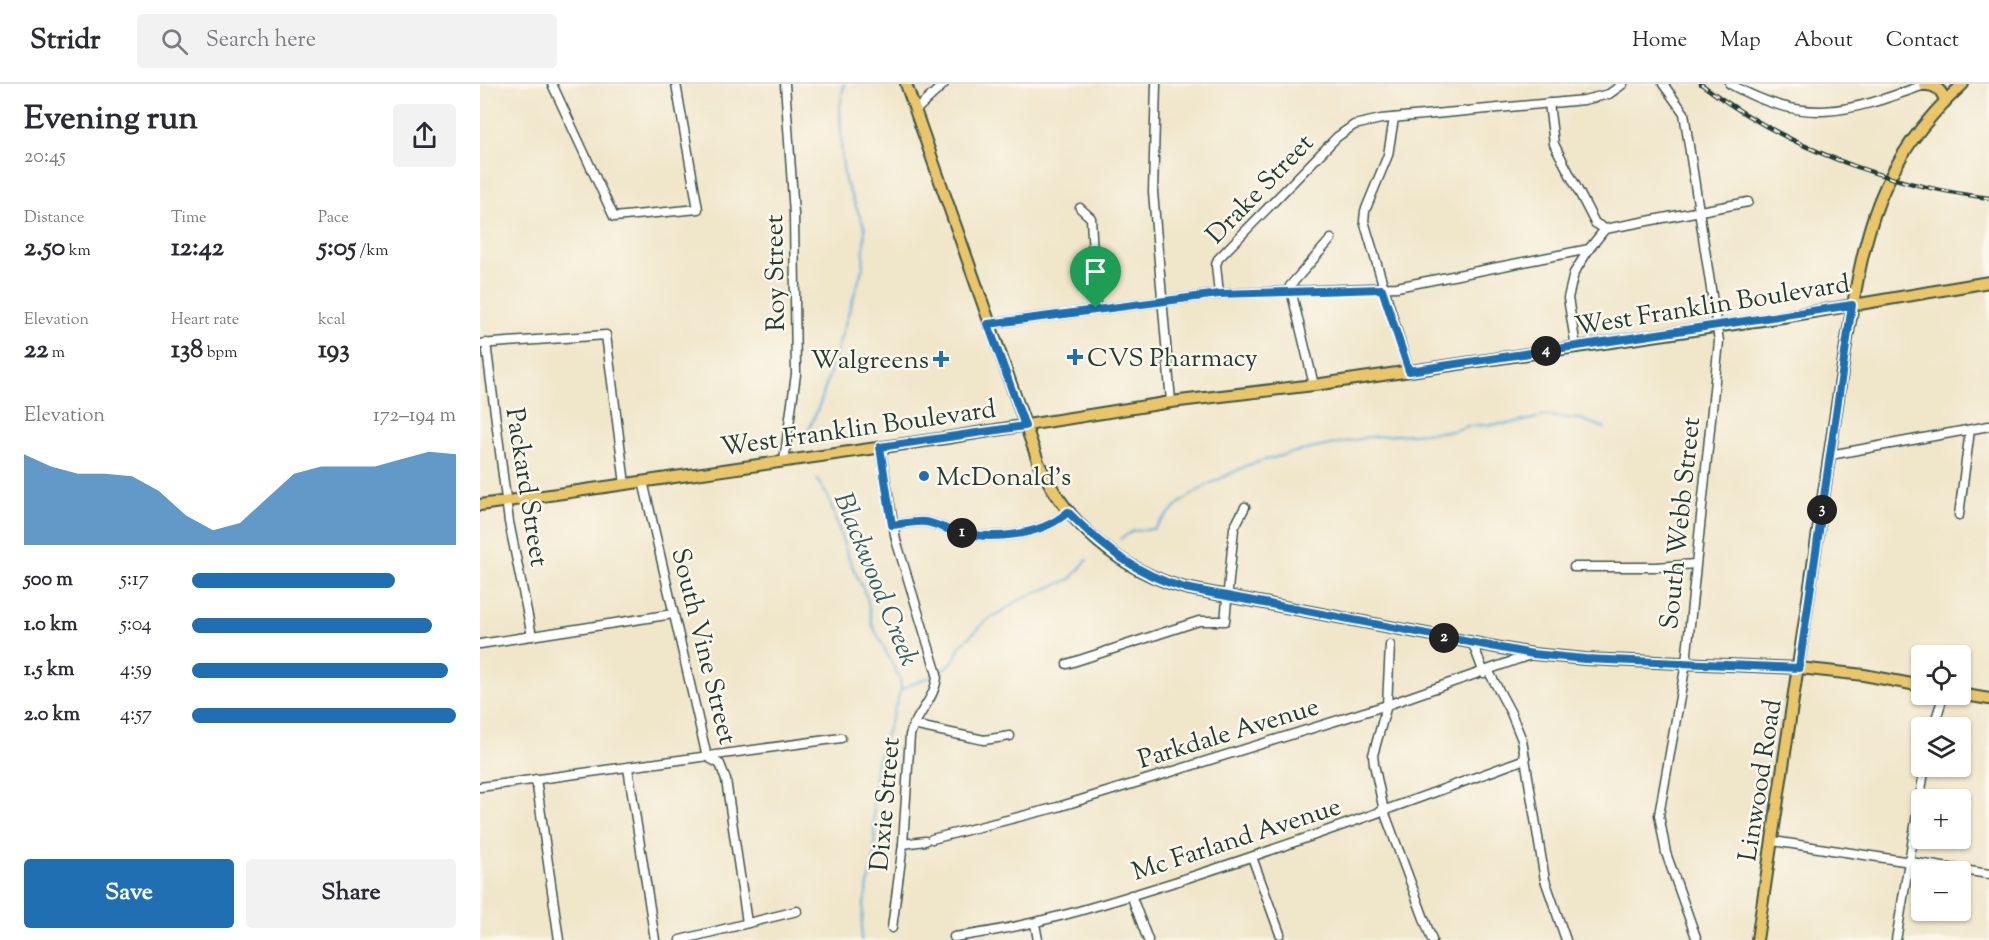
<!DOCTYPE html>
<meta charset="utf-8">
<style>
:root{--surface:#fff;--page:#f2f2f3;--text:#2b2b33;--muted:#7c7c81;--line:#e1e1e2;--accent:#1f6fb2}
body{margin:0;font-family:"Sorts Mill Goudy",serif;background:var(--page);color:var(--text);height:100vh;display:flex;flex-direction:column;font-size:22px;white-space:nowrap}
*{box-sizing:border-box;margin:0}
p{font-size:20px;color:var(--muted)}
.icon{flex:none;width:33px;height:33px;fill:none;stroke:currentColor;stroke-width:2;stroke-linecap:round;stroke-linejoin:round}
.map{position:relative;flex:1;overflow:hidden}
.panel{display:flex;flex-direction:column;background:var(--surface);width:480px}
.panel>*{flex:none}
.controls{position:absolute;left:1431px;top:561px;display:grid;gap:12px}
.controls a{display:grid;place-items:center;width:60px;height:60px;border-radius:6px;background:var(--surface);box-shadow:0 2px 4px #0004;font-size:30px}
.pin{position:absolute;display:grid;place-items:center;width:51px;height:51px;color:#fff;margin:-62px -26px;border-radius:50% 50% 50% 0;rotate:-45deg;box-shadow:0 0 6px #0007}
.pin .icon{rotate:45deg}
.km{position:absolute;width:30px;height:30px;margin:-15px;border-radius:50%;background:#222;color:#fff;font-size:16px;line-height:30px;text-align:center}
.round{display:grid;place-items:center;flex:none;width:63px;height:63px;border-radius:6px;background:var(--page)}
.head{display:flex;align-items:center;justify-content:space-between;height:102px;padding:0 24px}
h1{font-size:33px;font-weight:700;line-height:45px}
.figures{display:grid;grid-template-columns:repeat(3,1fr);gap:9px;height:102px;padding:6px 24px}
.figures div{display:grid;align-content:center}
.figures b{font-size:26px;font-weight:700}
.figures small{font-size:16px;font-weight:400}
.figures p{font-size:16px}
.chart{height:168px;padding:12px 24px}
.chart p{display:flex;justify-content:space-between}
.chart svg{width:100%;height:108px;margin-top:6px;fill:var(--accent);opacity:.7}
.action{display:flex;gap:12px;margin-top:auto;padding:12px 24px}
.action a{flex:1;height:69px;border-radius:6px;background:var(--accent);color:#fff;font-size:24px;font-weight:700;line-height:69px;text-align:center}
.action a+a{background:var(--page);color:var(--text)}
ul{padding:0 24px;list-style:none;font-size:20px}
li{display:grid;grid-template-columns:96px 72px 1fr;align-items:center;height:45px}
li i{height:15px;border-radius:8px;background:var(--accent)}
header{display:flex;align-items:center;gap:36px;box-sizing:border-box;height:84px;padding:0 30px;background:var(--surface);border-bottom:2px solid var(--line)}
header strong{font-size:28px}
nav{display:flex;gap:33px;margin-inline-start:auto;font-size:21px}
.search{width:420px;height:54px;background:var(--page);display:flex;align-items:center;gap:15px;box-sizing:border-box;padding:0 21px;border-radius:6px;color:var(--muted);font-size:22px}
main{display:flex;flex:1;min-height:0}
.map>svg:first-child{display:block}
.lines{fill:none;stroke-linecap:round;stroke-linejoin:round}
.stream{stroke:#5eafd8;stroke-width:2}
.minor-casing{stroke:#3e564a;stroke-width:11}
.major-casing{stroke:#3e564a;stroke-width:14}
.minor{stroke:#fff;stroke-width:8}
.major{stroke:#eac669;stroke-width:10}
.rail-casing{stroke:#1f3d34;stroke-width:4.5}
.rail{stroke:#fbf7ec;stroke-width:2;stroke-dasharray:7;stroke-linecap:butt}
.route-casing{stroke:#fff;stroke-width:12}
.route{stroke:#1f6fb2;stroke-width:8}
.poi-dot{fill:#1f6fb2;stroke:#fbf7ec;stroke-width:2}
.labels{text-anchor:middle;stroke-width:5;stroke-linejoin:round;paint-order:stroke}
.street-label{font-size:26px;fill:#1f3d34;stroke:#fbf7ec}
.poi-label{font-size:26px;fill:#1f3d34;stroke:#fbf7ec;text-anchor:start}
.water-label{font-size:27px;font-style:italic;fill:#325f65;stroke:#fbf7ec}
</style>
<header>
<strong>Stridr</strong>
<div class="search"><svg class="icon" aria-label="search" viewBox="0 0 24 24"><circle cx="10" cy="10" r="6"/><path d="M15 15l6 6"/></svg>Search here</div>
<nav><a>Home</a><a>Map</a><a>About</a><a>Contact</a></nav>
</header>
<main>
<section class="panel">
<div class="head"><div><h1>Evening run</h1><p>20:45</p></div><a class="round"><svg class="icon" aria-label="share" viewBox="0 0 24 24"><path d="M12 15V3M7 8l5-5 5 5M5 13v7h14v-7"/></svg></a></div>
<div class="figures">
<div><p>Distance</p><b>2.50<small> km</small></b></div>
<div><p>Time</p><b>12:42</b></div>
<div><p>Pace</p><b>5:05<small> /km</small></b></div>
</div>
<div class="figures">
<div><p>Elevation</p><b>22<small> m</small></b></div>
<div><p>Heart rate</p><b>138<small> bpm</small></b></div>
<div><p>kcal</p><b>193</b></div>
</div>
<div class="chart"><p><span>Elevation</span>172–194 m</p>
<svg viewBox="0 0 160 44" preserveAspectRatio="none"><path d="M0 44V7L10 12L20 15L30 15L40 16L50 22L60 32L70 38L80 35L90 25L100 15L110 12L120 12L130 12L140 9L150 6L160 7V44z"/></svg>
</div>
<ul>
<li><b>500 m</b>5:17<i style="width:77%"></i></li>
<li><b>1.0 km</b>5:04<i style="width:91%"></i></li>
<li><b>1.5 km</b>4:59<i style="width:97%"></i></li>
<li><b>2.0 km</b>4:57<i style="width:100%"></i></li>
</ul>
<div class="action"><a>Save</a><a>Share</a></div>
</section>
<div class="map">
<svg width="1509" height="856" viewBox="0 0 1509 856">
<rect width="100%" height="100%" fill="#fbf7ec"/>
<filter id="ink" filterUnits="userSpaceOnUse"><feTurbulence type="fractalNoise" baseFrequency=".0167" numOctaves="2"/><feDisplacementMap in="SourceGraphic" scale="12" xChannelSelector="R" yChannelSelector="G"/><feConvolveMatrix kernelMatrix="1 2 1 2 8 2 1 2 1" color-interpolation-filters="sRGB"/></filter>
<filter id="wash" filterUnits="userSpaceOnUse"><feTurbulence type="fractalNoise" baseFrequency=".008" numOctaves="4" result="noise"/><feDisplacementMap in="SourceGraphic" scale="24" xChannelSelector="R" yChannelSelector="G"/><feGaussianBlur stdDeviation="1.35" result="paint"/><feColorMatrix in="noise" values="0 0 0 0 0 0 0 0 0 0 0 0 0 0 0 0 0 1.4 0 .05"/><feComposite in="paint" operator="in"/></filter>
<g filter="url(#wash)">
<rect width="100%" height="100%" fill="#f0e6ca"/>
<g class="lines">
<g class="stream">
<polyline points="325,355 341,317 383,183 385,144 365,97 362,74 360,23 364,0"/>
<polyline points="337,395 349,415 367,470 387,514 392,540 420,595 421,605 397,678 393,711 395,769 383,824 381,856"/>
<polyline points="640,455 653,447 673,445 700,419 725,402 768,381 811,369 889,353 973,347 988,342 1035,339 1065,332 1100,335 1125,344"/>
<polyline points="462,587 474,576 480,562 506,537 543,514 591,495 607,476"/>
<polyline points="421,605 452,592"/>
</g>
</g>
</g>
<g filter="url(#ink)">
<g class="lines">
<defs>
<g id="minor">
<polyline points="72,0 134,133 218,125 196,0"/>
<polyline points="676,0 673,108 691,318"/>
<polyline points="1183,0 1204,29 1239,257 1206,579 1179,731 1186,769 1217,856"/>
<path d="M1250 0C1325 42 1367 29 1444 1"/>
<polyline points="1069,19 1074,60 1115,139 1125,145"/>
<polyline points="436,26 464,0"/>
<polyline points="914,34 908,71 885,127 884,137 929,287"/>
<polyline points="600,124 611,134 616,224"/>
<polyline points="739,210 736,181 738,175 857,53 874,41 901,35 1104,16 1129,10 1143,0"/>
<polyline points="508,240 739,210 917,203 1109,165 1125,145 1268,118"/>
<polyline points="6,259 29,438 52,552"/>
<polyline points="0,260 126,251 145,400"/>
<polyline points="1096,263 1088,214 1094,189 1109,165"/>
<polyline points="834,301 810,202 851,155"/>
<path d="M400 363 416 456 457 590C457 613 436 630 430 651L423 760 412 844"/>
<polyline points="1350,371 1509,342"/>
<polyline points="304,377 316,290 314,130 305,0"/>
<polyline points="163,397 227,673 240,680 246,696 267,839"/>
<polyline points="1479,431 1490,346"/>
<path d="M413 441C423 440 435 437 445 438 456 439 466 446 476 448 511 456 560 453 588 428"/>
<polyline points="1094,483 1177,483 1215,480"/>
<polyline points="0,560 193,530"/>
<polyline points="993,560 1004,589"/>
<polyline points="910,561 907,621 893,671 894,680 904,727 952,856"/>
<polyline points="587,580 719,537 745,537 754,444 765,423"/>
<polyline points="1009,588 1031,629 1042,656 1065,796 1086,856"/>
<polyline points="433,641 504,656 530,652"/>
<polyline points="1453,644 1464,610"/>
<polyline points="148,684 175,856"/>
<polyline points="56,695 79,856"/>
<polyline points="0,703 361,654"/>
<polyline points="452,755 578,723 907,621 1053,570"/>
<polyline points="1293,757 1509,790"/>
<polyline points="423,760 445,757"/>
<polyline points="772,773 800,850"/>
<polyline points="651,811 668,856"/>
<polyline points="555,840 558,856"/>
<path d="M474 853C554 843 628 819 704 795 819 758 932 717 1045 675"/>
<polyline points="200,856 317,827"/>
<polyline points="1416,856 1445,682"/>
</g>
<g id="major">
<path d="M426 0 559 380C588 441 640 486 705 504L1053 570 1105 575 1319 584 1384 591 1442 602"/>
<path d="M1444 1C1455 0 1463 7 1465 18"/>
<polyline points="0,421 466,354 691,318 834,301 1303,233 1509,198"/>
<polyline points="1480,610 1509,615"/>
<path d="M1277 856 1366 261C1385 149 1395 81 1483 0"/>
</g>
</defs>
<use href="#minor" class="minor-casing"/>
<use href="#major" class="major-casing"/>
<use href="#minor" class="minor"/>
<use href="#major" class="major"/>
<defs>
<path id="rail" d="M1221 0C1305 63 1405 101 1509 114"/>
</defs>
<use href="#rail" class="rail-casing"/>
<use href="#rail" class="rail"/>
</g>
</g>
<g class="lines" filter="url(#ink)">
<defs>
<path id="route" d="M902 205 929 287 1372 221 1319 584 1105 575 1053 570 705 504C657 491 623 463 588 428 560 453 511 456 476 448 466 446 456 439 445 438 435 437 423 440 412 441L400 363 545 342 508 240 739 210Z"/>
</defs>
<use href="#route" class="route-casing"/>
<use href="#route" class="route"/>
</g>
<g class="poi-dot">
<path d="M592 264h6v6h6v6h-6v6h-6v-6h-6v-6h6z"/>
<path d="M458 266h6v6h6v6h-6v6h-6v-6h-6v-6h6z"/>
<circle cx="444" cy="392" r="6"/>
</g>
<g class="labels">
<g class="street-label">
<text transform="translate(779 104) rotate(-46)" y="9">Drake Street</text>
<text transform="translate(294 189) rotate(-91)" y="9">Roy Street</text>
<text transform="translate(1232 220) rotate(-9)" y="9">West Franklin Boulevard</text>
<text transform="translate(378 343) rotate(-8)" y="9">West Franklin Boulevard</text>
<text transform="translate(48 403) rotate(81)" y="9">Packard Street</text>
<text transform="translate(1199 439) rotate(-84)" y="9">South Webb Street</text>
<text transform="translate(225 562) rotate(76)" y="9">South Vine Street</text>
<text transform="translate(748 648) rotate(-17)" y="9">Parkdale Avenue</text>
<text transform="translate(1279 696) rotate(-81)" y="9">Linwood Road</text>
<text transform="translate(404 720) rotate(-85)" y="9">Dixie Street</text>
<text transform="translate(756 754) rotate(-18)" y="9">Mc Farland Avenue</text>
</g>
<g class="poi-label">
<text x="607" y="282">CVS Pharmacy</text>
<text x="449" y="284" text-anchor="end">Walgreens</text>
<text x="456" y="401">McDonald's</text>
</g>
<g class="water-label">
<text transform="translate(397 495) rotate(68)" y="9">Blackwood Creek</text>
</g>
</g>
</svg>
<div class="controls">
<a><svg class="icon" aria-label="locate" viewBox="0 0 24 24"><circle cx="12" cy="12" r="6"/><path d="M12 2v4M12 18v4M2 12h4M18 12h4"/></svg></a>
<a><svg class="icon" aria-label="layers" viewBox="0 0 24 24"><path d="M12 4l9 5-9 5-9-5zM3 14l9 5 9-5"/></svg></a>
<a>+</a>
<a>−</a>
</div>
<div class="pin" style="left:616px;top:224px;background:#1e9e55"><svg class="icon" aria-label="arrive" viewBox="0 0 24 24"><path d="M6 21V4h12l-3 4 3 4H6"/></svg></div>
<b class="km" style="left:482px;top:449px">1</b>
<b class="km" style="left:964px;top:554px">2</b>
<b class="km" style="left:1342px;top:426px">3</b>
<b class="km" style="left:1066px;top:267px">4</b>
</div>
</main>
